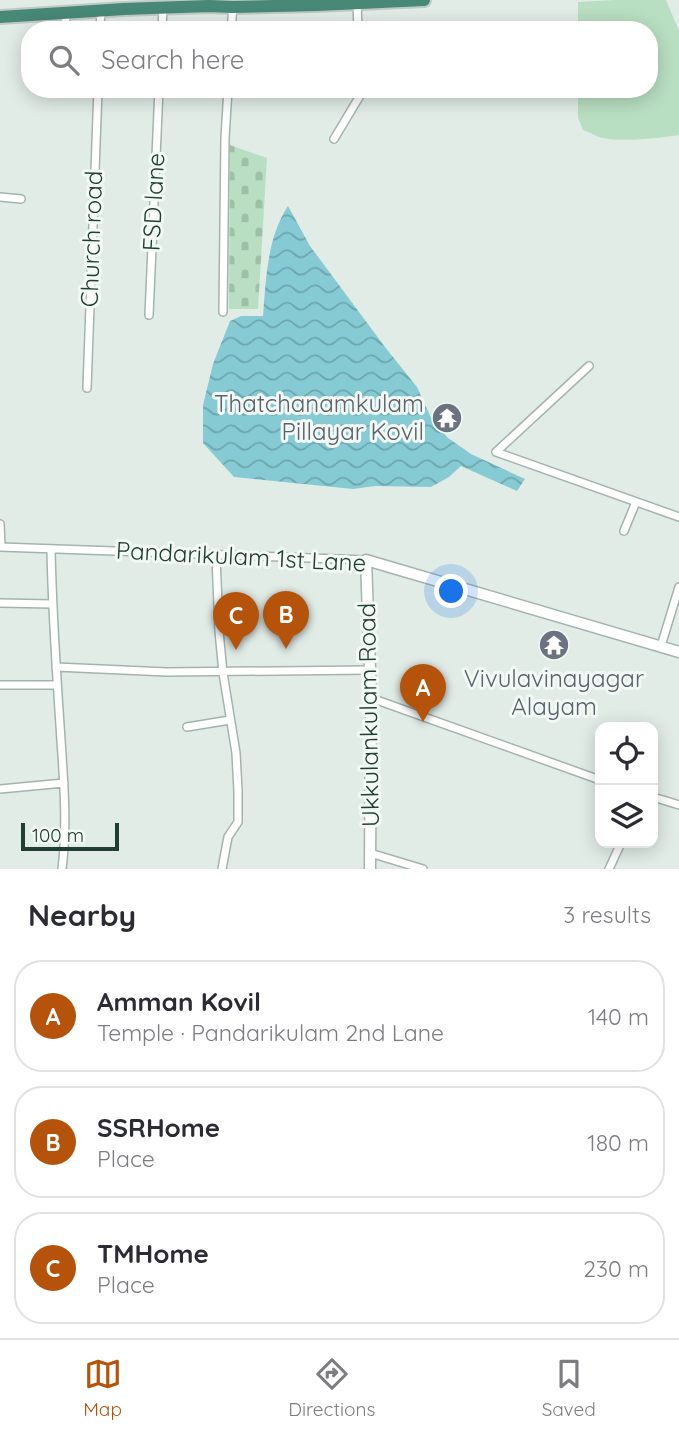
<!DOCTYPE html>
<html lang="en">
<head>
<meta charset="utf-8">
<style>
  :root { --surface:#fff; --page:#f7f7f7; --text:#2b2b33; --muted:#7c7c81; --line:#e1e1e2; --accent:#b45309 }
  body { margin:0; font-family:Quicksand,sans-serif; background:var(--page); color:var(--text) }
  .controls { position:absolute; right:21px; bottom:21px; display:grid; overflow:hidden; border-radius:14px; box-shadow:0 4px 18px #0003 }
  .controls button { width:63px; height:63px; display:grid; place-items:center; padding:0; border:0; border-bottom:2px solid var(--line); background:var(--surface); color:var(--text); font:35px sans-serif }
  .scale { position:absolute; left:21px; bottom:18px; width:98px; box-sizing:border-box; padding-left:7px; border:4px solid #203e35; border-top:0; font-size:19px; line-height:24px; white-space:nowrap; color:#203e35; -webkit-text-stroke:5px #f2f9f5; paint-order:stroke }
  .you { position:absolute; left:452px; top:592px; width:24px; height:24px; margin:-18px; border:5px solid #fff; border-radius:50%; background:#1a73e8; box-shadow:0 0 0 10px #1a73e833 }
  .badge { display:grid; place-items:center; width:46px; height:46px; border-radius:50%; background:var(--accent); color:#fff; font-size:23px; font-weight:700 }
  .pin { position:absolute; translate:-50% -58px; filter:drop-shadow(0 2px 4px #0008) }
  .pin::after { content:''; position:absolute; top:37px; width:24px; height:21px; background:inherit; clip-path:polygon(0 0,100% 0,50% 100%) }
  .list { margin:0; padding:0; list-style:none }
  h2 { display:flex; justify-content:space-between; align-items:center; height:91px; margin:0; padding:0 28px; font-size:30px }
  h2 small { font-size:23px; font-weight:400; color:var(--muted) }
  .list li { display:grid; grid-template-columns:46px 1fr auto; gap:21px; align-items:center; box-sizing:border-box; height:112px; margin:0 14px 14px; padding:0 14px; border:2px solid var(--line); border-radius:28px }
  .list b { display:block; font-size:26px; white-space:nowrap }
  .list p { margin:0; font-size:23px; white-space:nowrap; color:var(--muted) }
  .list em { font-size:23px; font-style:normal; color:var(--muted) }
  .icon { flex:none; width:38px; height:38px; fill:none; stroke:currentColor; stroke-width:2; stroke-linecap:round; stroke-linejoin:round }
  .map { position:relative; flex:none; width:679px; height:869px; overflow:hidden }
  .search { position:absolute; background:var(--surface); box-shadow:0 4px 18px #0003; left:21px; right:21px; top:21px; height:77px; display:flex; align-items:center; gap:18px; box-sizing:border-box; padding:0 24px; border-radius:28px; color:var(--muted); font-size:26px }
  .sheet { height:469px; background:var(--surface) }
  nav { display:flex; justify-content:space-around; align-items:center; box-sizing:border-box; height:98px; border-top:2px solid var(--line); background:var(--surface); font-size:19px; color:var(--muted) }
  nav a { display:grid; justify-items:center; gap:4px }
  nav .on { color:var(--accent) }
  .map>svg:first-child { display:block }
  .cemetery { fill:url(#cemetery-stones) }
  .garden { fill:#b8dfc2 }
  .water { fill:url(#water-waves) }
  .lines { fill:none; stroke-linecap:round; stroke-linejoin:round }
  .minor-casing { stroke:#a3b4ae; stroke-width:10 }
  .tertiary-casing { stroke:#a3b4ae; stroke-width:13 }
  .trunk-casing { stroke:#c1c9c6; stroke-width:16 }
  .minor { stroke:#fff; stroke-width:7 }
  .tertiary { stroke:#fff; stroke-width:10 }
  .trunk { stroke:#478877; stroke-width:12 }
  .labels { text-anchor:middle; stroke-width:6; stroke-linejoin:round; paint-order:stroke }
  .street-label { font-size:24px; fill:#203e35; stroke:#f2f9f5 }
  .worship-label { font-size:24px; fill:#5b616d; stroke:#f2f9f5; text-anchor:end }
</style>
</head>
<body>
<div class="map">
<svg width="679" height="869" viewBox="0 0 679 869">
  <defs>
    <pattern id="cemetery-stones" width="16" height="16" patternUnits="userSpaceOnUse" patternTransform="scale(1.75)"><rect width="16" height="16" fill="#b8dfc2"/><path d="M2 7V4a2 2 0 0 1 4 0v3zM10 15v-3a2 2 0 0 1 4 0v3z" fill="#9ec0a7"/></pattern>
    <pattern id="water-waves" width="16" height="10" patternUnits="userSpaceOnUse" patternTransform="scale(1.75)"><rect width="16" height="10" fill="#86cbd4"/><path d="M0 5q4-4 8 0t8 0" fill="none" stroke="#6da6ad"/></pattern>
  </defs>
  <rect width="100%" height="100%" fill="#e1ece7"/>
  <path class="cemetery" d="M230,145L267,158L258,309H229Z"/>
  <path class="garden" d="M616,0H666L679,31V135C658,138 619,143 599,137C594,135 589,132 583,130L578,118V89H649V30H578V2Z"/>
  <path class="water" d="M288,206L310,246L385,347L417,387L433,422L448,438L471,454L525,479L517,491L461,466L449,477L431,487L375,486L353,489L234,477L203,443V405L213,364L230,321L241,316H263C266,279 267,238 288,206Z"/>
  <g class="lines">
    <g class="minor-casing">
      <path id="minor" d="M357,3L358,30
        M65,30L66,13
        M100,30L101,11
        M162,30L163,8
        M231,30L233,7
        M64,93V89
        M334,139L361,94L360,89
        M0,197L21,199
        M223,312L225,138L228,89
        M149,315L159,89
        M589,366L496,452L679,517
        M87,388L98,89
        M0,524L1,547
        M624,531L636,502
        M0,547L366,560
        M51,549C52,608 56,666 60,725C63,773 68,822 62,869
        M216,556L219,631L223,673L236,753L238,791V822L228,837L222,869
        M0,603L52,604
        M661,646L679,587
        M56,667L167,672L369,670
        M0,685H57
        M371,698L600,780
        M187,727L230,720
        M0,789L64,783
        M653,797L679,805
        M370,853L423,869
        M609,869L621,843"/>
    </g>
    <g class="tertiary-casing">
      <path id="tertiary" d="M370,869L371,698L366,560L679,652"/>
    </g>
    <g class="trunk-casing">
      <path id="trunk" d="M0,17L124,9L209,6L233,7L317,5L424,0"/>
    </g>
    <use href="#minor" class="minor"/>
    <use href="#tertiary" class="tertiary"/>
    <use href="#trunk" class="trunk"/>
  </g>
  <defs>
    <g id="temple-disc" transform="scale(1.575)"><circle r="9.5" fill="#6b7280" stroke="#f2f9f5"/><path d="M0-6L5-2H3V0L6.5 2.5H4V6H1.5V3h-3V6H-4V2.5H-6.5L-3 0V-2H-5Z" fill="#fff"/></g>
  </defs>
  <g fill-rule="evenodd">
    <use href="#temple-disc" x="447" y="418"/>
    <use href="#temple-disc" x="554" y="645"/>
  </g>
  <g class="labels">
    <g class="street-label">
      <text transform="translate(154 202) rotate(-87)" y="8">FSD lane</text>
      <text transform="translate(92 239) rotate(-88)" y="8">Church road</text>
      <text transform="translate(241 557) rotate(3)" y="8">Pandarikulam 1st Lane</text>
      <text transform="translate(369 715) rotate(-91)" y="8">Ukkulankulam Road</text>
    </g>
    <g class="worship-label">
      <text x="424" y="412">Thatchanamkulam<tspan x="424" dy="28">Pillayar Kovil</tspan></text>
      <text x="554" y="687" text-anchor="middle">Vivulavinayagar<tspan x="554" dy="28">Alayam</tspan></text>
    </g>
  </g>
</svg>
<div class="controls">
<button><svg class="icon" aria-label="locate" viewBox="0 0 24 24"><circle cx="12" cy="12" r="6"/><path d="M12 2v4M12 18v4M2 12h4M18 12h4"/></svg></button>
<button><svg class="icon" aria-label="layers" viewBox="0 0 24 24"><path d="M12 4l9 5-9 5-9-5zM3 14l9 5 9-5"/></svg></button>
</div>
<div class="scale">100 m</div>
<div class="you"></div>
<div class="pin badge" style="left:423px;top:722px">A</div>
<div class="pin badge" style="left:286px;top:649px">B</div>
<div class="pin badge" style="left:236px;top:650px">C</div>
<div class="search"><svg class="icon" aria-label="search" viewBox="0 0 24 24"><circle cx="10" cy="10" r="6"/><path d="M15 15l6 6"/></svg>Search here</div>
</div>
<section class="sheet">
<h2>Nearby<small>3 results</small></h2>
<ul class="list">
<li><span class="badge">A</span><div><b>Amman Kovil</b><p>Temple · Pandarikulam 2nd Lane</p></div><em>140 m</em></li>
<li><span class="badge">B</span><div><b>SSRHome</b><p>Place</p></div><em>180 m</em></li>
<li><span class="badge">C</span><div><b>TMHome</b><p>Place</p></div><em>230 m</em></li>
</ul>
</section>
<nav>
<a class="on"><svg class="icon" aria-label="map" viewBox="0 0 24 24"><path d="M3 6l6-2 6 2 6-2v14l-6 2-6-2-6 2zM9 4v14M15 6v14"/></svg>Map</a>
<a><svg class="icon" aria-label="directions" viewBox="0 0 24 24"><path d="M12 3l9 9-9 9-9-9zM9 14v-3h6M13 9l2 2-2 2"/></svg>Directions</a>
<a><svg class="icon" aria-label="saved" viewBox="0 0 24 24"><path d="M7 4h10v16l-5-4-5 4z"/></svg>Saved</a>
</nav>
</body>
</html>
